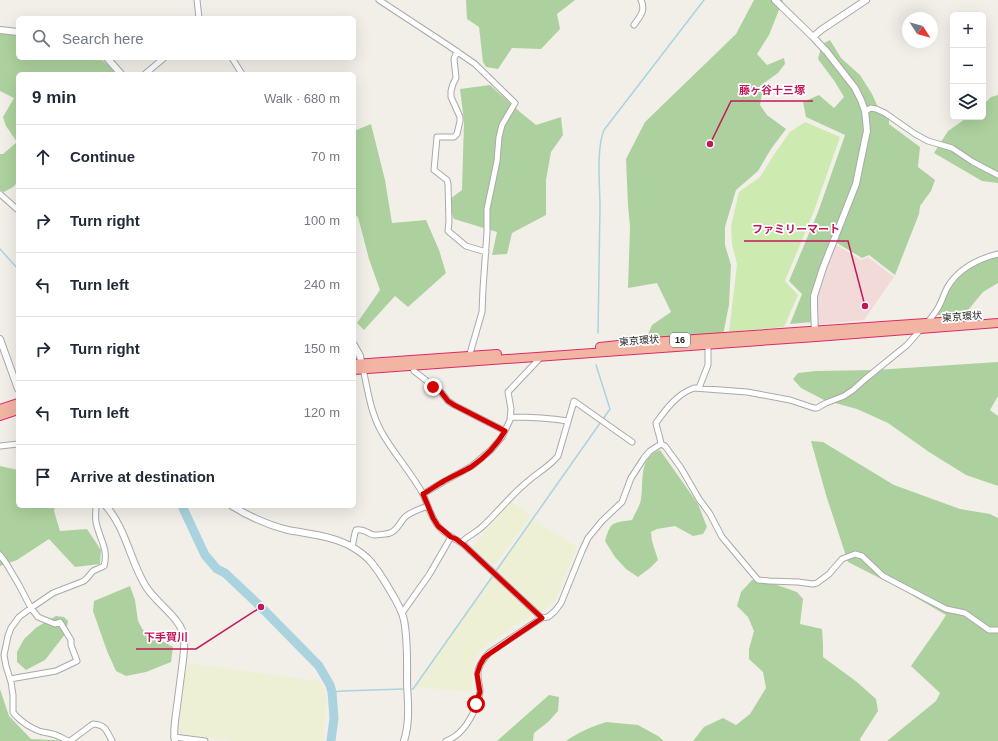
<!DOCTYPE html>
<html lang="en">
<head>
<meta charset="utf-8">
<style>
  :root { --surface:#fff; --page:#f6f6f7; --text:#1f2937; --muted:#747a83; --line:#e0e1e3 }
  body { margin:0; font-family:Arial,"Noto Sans JP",sans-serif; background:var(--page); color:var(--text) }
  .controls { position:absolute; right:12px; top:12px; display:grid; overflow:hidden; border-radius:6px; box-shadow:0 4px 16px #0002 }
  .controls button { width:36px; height:36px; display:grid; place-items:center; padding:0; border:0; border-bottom:1px solid var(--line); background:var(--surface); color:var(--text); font:20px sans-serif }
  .compass { position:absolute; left:902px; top:12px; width:36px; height:36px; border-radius:50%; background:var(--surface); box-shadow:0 4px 16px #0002; rotate:126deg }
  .stop { position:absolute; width:12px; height:12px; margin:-9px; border:3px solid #d40000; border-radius:50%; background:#fff }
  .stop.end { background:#d40000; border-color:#fff; box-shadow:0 1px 4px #0008 }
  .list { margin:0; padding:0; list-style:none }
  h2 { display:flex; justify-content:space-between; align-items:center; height:52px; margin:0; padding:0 16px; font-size:17px }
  h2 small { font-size:13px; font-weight:400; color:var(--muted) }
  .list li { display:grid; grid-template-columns:26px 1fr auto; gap:12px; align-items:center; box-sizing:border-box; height:64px; padding:0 16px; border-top:1px solid var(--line) }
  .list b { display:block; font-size:15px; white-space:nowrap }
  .list em { font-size:13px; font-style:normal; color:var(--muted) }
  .icon { flex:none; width:22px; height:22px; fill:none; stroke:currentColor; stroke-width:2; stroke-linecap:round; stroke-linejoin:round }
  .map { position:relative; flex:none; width:998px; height:741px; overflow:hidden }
  .search { position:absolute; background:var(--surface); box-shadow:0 4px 16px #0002; left:16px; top:16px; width:340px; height:44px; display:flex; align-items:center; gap:10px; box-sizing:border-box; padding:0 14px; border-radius:6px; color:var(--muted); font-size:15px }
  .panel { position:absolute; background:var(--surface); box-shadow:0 4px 16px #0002; left:16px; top:72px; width:340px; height:436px; border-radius:6px }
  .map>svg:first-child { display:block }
  .commercial { fill:#f2dad9 }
  .farmland { fill:#eef0d5 }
  .grass { fill:#cdebb0 }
  .forest { fill:#add19e }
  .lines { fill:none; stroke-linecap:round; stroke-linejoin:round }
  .stream { stroke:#aad3df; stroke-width:1.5 }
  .river { stroke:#aad3df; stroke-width:9 }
  .minor-casing { stroke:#a9a9a9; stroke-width:7 }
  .tertiary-casing { stroke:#a9a9a9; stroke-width:8 }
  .trunk-casing { stroke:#dc2a67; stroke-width:10 }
  .minor { stroke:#fff; stroke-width:5 }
  .tertiary { stroke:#fff; stroke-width:6 }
  .trunk { stroke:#f2b4a3; stroke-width:8 }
  .route { stroke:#d40000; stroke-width:5 }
  .labels { text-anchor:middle; stroke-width:3.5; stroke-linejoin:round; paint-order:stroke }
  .shield { fill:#fff; stroke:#646464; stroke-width:1 }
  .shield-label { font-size:9px; font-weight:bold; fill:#222 }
  .street-label { font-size:10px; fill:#222; stroke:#fff }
  .leader { fill:none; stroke:#c2185b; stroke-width:1.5 }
  .callout-dot { fill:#c2185b; stroke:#fff; stroke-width:1.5 }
  .callout-label { font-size:11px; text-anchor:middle; font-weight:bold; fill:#c2185b; stroke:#fff; stroke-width:3.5; stroke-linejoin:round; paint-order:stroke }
</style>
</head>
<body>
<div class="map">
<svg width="998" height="741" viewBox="0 0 998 741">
  <rect width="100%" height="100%" fill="#f2efe9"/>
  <path class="commercial" d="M835,244L861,260L868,257L894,277L864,320L817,325L816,296L819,282Z"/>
  <path class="farmland" d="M511,501L531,516L494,566L473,547L494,520Z
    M534,519L577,547L555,601L541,612L497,569Z
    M492,576L533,615L490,643L478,654L474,663L471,692L415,687Z
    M187,663L319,681L327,696L323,741H234L178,734Z"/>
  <path class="grass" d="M805,122L840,137L814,211L785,281L798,295L784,327L729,332L737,264L732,244L731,226L739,192L760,177L775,153L790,132Z"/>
  <path class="forest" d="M466,0H575L557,14L560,29L541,49L512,48L498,69L486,67L483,62L479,27L467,19Z
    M754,0H783L769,35L757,54L767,65L784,58L785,64L778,73L764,83L760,105L767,115L786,129L771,149L758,171L736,190L725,227V245L731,265L729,305L723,335L646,339L652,325L671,312L657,283L628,288L630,227L628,205L626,159L645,122L736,34Z
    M0,32L18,35V58H100L111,68L117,74H18V182L13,187L4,192L0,190V154H3L17,142L6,126L3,117L14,98L0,91Z
    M830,40L841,58L860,75L872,94L881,114L889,117V124L920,147L918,167L935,180L931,191L920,206L919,214L895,275L869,255L862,258L832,240L812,322L790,324L802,294L789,281L818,212L845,135L806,117L803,102L819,95L834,108L844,97L835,82L818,59L822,44Z
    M490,85L520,112L536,125L561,117L563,135L551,152L546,180V215L512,233L507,254L492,255L497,232L454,219L447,201L462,190L464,121L460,89Z
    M998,95V183L982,181L934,153L948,131L968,117H983V105L991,97Z
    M371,124L385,180L392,223L426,220L439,250L446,273L408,307L395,296L364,330L357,323L380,290L369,259L358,217L354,214V131Z
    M998,256V283L983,292L964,315H935L944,304L948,290L960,274L978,263Z
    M998,362V396L990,410L998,416V486L966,475L929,452L888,423L857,409L824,400L801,388L793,379L798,373L816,371L875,370Z
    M811,441L823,442L894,485L960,509L990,514L998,518V741H887L936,701L940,693L911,666L939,626L946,615L901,589L848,562L826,495Z
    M660,450L698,504L707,527L703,534L693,536L675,526L657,529L651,532L652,541L658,560L650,568L638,577L626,569L615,557L605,541C611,521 612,523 632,520C635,513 640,506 641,499C644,481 638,457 660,450Z
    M0,466L18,470V506H55L54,511L60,531L87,529L101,550L100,564L75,567L49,539L17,560L0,566Z
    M752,580L777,585L797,592L803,599L800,624L822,629L823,644V657L857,682L876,699L878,711L860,739L861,741H693L704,727L723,718L736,725L750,714L766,688L763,672L749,659V649L754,631L748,617L737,606L741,592Z
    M130,586L135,600L138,621L143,630L173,647L171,662L146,672L126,676L116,671L107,651L93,611L94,601Z
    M56,616L64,617L68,621L66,633L45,660L26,670L17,662V652L24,639L37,627Z
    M0,689L9,716L31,739L75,741H0Z
    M549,695L559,697L558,711L548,722L534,733L533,741H497Z
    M606,722L638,725L658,736L664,741H566C579,732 591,727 606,722Z"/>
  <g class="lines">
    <path class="stream" d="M0,249L18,269
      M598,333C599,291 599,249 600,207C600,186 596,149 604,130L704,0
      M496,571L610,409L596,365
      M412,689H413L492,577
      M332,692L342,691L403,689"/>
    <path class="river" d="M182,506L205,555L217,569L225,573L261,607L319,666L330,685L332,692L334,718L331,741"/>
    <g class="minor-casing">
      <path id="minor" d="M197,0L199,18
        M379,0L449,46L475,64L515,103L502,125L499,137L497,161L487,209V232L483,289L482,312L469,357
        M634,25C640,16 646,11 641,0
        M457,51L454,59L456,78L453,84L451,91V97L460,117V121L457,134L454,137H437L434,170L447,180L448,184L449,222L448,231L466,246L486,252
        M232,58L242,74
        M145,74L164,58
        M865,111L871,108L876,109L885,113L915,134L928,141L952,148L973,162L998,175
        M0,194L18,210
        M927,323C931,318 935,313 938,308C942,301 944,294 947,288C958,269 978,259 998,254
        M921,329L907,345L864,380L853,390L844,396L826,403L817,408H814L790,400L747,392L694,388C677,394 666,409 656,423C657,429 660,437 661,444L665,446L681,468L699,499L710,514L722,537L758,580L769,581L798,582L813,584L817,583L829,574L842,559L855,554L862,556L883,576L946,609L965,613L989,630H998
        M412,366L414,371L441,392L448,401L454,405L505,431
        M363,369C368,390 370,411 381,431C393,453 411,472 423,494C428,505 431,518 439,527C446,535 456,539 464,545L542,618
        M699,388L708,365V345
        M510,417C530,417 549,418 568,421
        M0,446L18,444
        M423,494L443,482L472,466L491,450L502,437L510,420L511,409L508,392L541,357
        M461,543C467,536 476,533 483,526C498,512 511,495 527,482C537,473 549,467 558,456L574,401L632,442
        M352,547L355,533L356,530C365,528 367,534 374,535C377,535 388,534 390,533C397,531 400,522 405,517C412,511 420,509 428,506
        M0,555L6,563L19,585L31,608L38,617L55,624L60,622L71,640V645L77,661L56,671L10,679
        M402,613L429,575L451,537
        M174,737L205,741
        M69,741C64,740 62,737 58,736C52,733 45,733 39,731C31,728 21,721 15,715L13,712V695L11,682L6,666L4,655L8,636L11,628L19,617L31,608L53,593L84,581L88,577L93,571L104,566C109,549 99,538 96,522C95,517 96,511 96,506
        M70,741L93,724C106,725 106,730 112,741
        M446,741C451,739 456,736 459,733C469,724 479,704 480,691C480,686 478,681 478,675C477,668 483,659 489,653L537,621L542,618L548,617L555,611L561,603L582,551L588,538L602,521L622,502L631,478L644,458L650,451L661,444"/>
    </g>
    <g class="tertiary-casing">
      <path id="tertiary" d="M775,0L813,37L827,52L855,88L861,100L865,111L866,120L867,131L865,140L856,184L823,268L814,296V306L815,334
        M0,30L18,32
        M813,37L821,30L866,0
        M107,58L121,74
        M0,339L18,389
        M354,345L360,356L362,367
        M106,506C126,529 130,560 145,585C155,603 182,618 184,638C185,648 183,659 182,668C180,684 178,699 176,714C175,722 173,732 175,741
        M232,506C250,517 268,525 288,530C309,534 333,536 352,547C359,551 366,556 371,562C376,568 381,575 385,582C392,594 401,606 404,620C408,641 407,663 407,684C408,703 410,722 404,741"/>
    </g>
    <g class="trunk-casing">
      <path id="trunk" d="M600,347L637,343L955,321
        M354,364L497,354
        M354,370L816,337L998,323
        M0,409L18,403
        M0,416L18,410"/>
    </g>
    <use href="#minor" class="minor"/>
    <use href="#tertiary" class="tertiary"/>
    <use href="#trunk" class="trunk"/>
  </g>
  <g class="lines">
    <path class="route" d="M433,387L441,392L448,401L454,405L505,431C497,445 484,458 471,467C462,472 453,476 444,481C437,485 430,490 423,494L433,518L438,526L451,537L456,539L464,545L542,618L489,654L484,658L480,665L477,674L480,692L476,704"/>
  </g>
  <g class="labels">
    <rect class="shield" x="670" y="333" width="20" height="14" rx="3"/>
    <g class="shield-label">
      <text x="680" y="343">16</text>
    </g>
    <g class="street-label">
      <text transform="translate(962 316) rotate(-4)" y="4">東京環状</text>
      <text transform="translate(639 340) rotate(-4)" y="4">東京環状</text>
    </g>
  </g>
  <path class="leader" d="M710 144L731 101H813M865 306L848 241H744M261 607L196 649H136"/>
  <g class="callout-dot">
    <circle cx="710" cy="144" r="4"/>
    <circle cx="865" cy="306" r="4"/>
    <circle cx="261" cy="607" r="4"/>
  </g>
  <g class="callout-label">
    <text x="772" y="94">藤ヶ谷十三塚</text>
    <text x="796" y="233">ファミリーマート</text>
    <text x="166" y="641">下手賀川</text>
  </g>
</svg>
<div class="controls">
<button>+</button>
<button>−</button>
<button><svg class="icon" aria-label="layers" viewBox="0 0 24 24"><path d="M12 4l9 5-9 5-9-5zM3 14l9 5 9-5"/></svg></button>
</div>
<svg class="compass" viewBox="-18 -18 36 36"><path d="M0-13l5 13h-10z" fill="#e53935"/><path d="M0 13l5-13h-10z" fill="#747a83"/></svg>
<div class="stop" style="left:476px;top:704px"></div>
<div class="stop end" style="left:433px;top:387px"></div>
<div class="search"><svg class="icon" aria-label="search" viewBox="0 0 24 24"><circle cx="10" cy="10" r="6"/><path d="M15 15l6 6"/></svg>Search here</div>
<section class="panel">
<h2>9 min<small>Walk · 680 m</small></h2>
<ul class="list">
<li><svg class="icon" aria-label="ahead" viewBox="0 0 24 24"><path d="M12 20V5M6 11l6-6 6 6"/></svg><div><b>Continue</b></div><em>70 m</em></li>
<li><svg class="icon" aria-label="right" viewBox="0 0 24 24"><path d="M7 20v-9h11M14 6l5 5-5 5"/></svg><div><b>Turn right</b></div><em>100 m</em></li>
<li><svg class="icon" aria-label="left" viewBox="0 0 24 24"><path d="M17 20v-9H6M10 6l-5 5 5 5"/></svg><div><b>Turn left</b></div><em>240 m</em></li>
<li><svg class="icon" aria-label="right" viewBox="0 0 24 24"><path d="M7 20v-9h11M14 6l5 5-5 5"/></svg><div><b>Turn right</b></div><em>150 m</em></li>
<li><svg class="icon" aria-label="left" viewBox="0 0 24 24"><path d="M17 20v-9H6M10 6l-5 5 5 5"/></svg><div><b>Turn left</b></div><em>120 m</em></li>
<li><svg class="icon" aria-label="arrive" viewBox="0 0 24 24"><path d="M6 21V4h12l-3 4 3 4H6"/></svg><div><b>Arrive at destination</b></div></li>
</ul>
</section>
</div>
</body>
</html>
